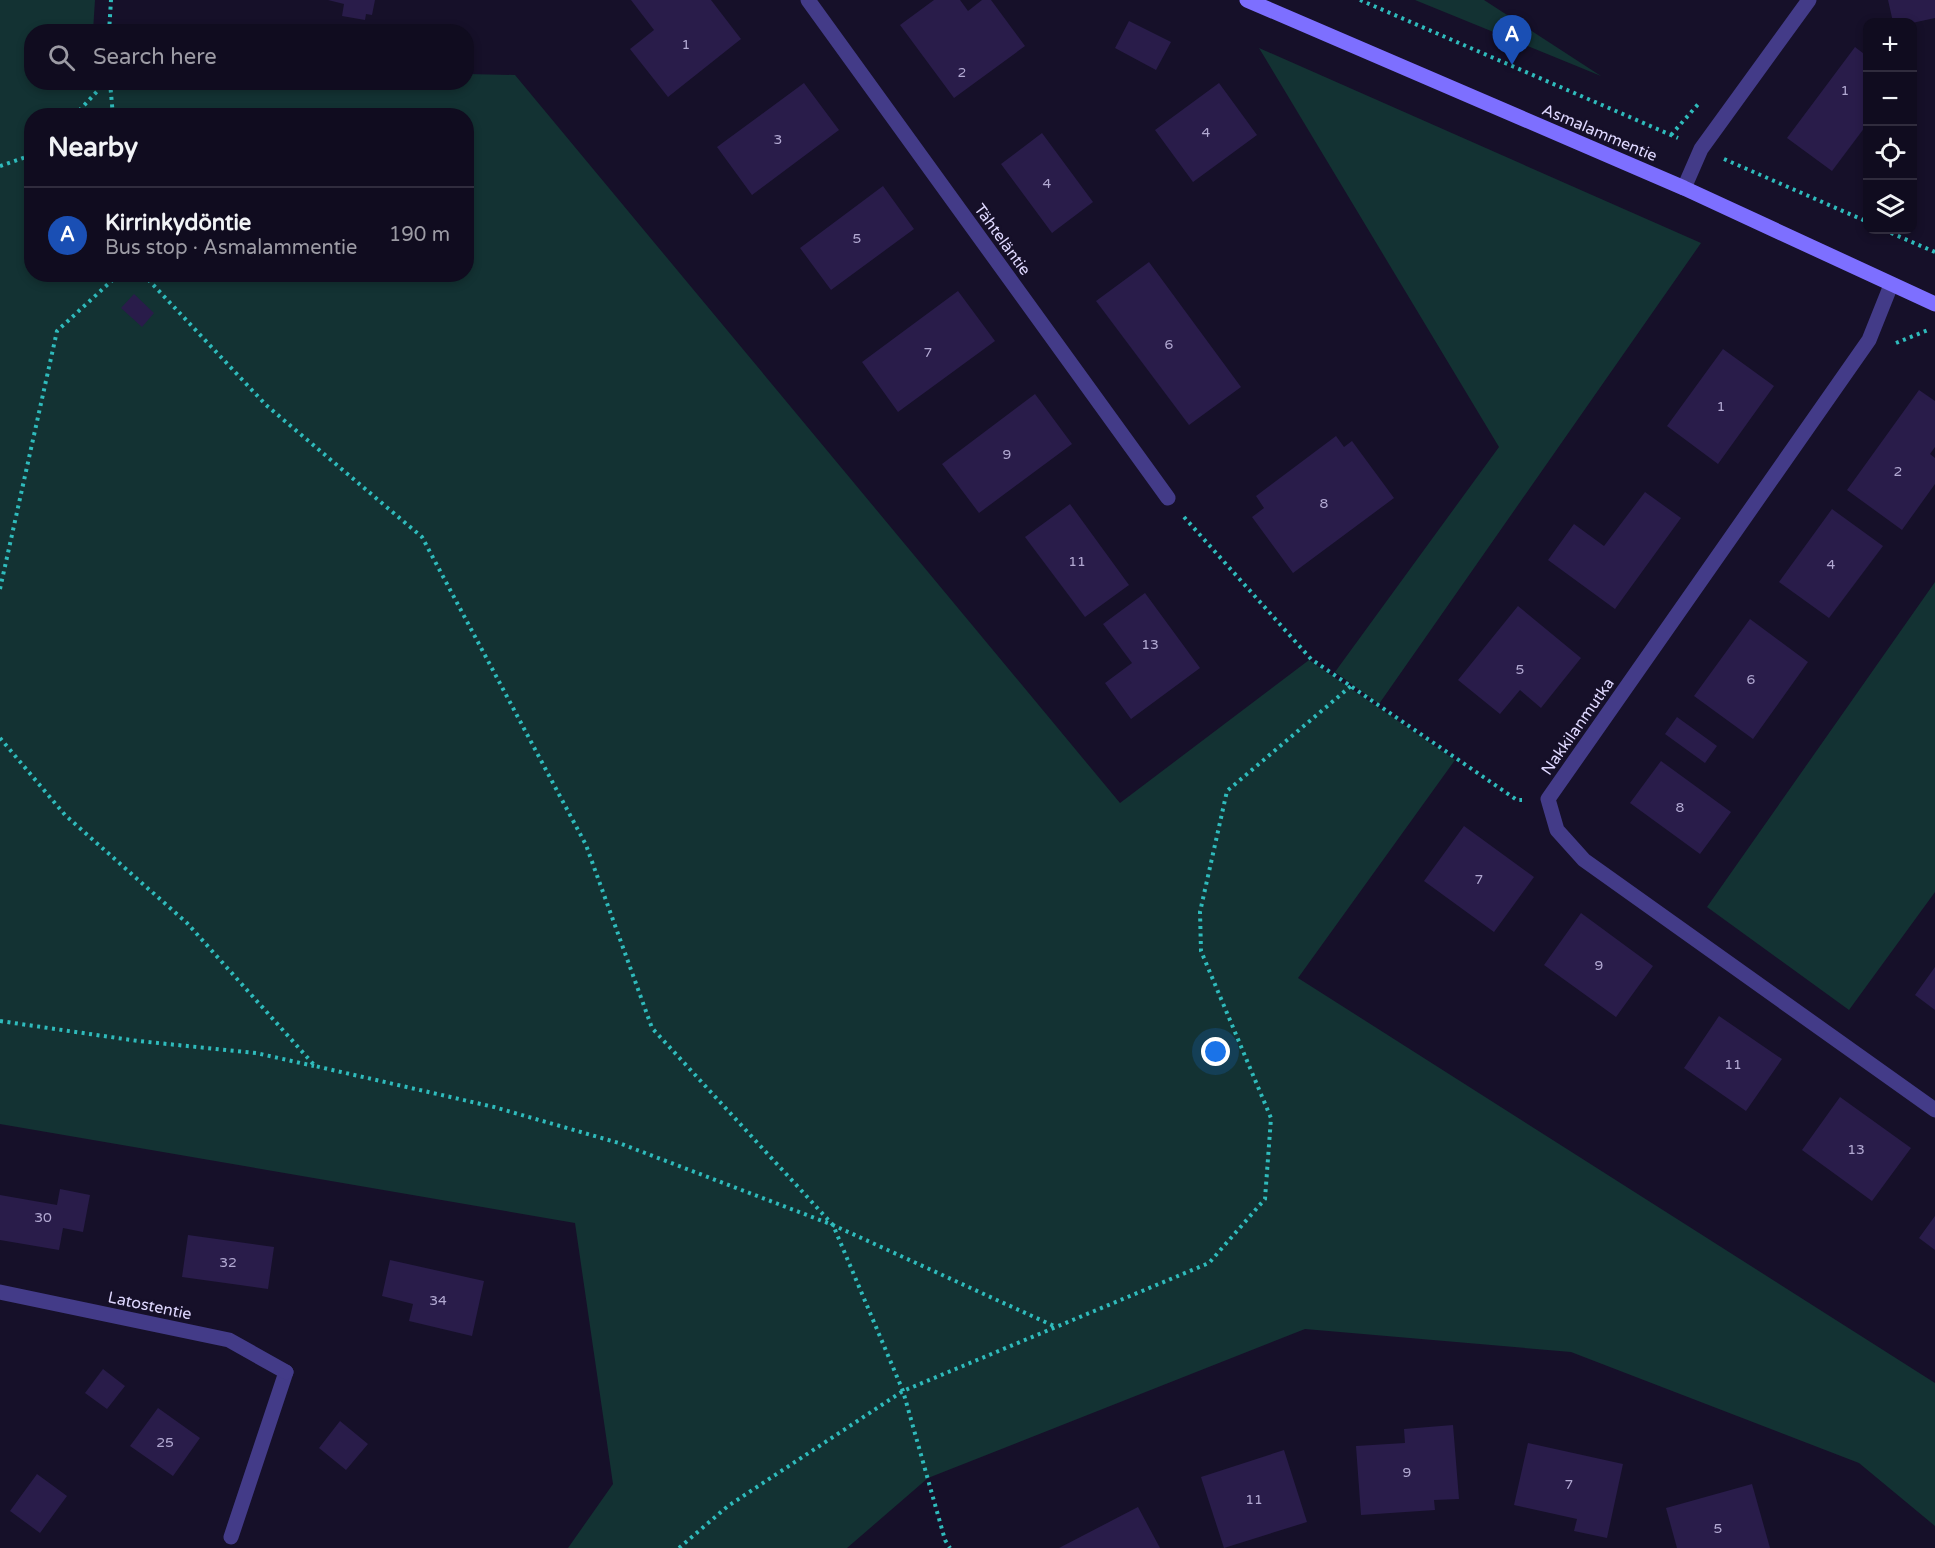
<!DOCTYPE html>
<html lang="en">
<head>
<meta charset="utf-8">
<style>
  :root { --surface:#100c1f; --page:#191528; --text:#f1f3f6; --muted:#9c9ba4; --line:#302c3d; --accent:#db2777 }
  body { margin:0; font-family:"Varela Round",sans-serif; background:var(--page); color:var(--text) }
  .controls { position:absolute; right:18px; top:18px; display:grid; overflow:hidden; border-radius:12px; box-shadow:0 3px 9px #0003 }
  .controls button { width:54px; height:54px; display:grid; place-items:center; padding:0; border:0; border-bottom:2px solid var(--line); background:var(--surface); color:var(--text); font:30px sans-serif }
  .you { position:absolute; left:1216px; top:1052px; width:21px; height:21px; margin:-15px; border:4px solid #fff; border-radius:50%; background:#1a73e8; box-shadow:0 0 0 9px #1a73e833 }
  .badge { display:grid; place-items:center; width:39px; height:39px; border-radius:50%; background:var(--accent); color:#fff; font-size:20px; font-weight:700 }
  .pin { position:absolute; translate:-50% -50px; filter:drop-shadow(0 2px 3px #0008) }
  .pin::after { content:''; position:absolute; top:32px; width:21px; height:18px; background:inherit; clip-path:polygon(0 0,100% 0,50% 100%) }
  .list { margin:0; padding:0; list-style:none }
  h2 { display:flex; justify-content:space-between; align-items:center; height:78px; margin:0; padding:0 24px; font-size:26px }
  h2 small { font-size:20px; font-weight:400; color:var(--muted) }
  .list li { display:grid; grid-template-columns:39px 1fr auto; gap:18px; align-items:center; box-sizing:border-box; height:96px; padding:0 24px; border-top:2px solid var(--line) }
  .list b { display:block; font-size:22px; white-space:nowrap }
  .list p { margin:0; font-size:20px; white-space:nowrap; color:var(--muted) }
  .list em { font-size:20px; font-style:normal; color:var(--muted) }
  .icon { flex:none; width:33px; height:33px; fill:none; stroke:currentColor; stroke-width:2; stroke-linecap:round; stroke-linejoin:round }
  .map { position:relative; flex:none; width:1935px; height:1548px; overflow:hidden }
  .search { position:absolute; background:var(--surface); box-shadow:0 3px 9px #0003; left:24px; top:24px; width:450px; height:66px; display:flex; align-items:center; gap:15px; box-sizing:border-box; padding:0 21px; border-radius:24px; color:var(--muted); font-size:22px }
  .panel { position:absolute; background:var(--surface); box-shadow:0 3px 9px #0003; left:24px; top:108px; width:450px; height:174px; border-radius:24px }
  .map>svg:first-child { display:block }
  .green { fill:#133233; fill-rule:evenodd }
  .building { fill:#291c4a }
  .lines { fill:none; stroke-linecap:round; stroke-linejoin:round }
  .path { stroke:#2fbbbc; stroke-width:4; stroke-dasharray:3 4.5; stroke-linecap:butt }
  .lane { stroke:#433b88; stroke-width:15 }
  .street { stroke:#433b88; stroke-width:15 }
  .secondary { stroke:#7d6fff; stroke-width:15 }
  .labels { text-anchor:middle; stroke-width:5; stroke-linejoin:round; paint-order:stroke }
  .number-label { font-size:14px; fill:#b2a9d2 }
  .street-label { font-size:16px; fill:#dfd8ff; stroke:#161029 }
</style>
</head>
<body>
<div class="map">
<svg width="1935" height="1548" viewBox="0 0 1935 1548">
  <rect width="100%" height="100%" fill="#161029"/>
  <path class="green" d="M0,0H95L93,31L32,32V82H466L467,74L515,75L1120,803L1309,660L1455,760L1298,978L1935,1383V1526L1859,1463L1571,1352L1305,1329L928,1478L847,1548H568L613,1484L575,1223L0,1124ZM32,116H466V274H32Z
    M1415,0H1484L1601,76Z
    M1259,48L1701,243L1379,704L1335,672L1499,447Z
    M1935,582V892L1849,1010L1707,907Z"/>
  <path class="building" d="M328,0H375L372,15L366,14L365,20L342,16L344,4Z
    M631,0H711L741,39L668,97L630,49L654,30Z
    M934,0H960L968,11L982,0H991L1025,46L954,98L900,25Z
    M1888,0H1935V18L1912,23L1893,22Z
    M1129,21L1171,42L1156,70L1115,48Z
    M1855,47L1868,57V123L1832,171L1787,138Z
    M804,83L839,130L752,195L717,147Z
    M1219,83L1257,135L1193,182L1155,130Z
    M1042,133L1093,202L1052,233L1001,164Z
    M883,186L914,229L831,290L800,248Z
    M1149,262L1241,387L1189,425L1096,301Z
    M958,291L995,341L898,412L862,362Z
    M134,294L154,313L142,327L121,308Z
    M1723,349L1774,386L1718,464L1667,426Z
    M1919,390L1935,401V447L1930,454L1935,458V484L1902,530L1847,490Z
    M1035,394L1072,444L979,513L942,464Z
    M1336,436L1344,447L1352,441L1394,498L1293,573L1252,517L1264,508L1256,496Z
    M1645,492L1681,518L1615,609L1548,560L1574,524L1604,546Z
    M1070,504L1129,585L1085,617L1025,537Z
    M1832,509L1883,546L1829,618L1779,582Z
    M1145,593L1200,668L1131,719L1105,683L1132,663L1103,624Z
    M1518,606L1581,658L1541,708L1520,690L1500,714L1458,680Z
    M1750,619L1808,662L1753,739L1694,696Z
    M1677,717L1717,746L1705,763L1665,734Z
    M1661,761L1731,812L1700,854L1630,803Z
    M1464,826L1534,877L1494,932L1424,881Z
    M1581,913L1653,966L1616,1017L1544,965Z
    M1935,967V1010L1915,995Z
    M1719,1016L1782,1059L1746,1111L1684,1068Z
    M1840,1097L1911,1148L1872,1201L1802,1150Z
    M60,1189L90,1195L83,1232L63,1228L59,1250L0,1240V1195L57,1205Z
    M1935,1216V1250L1919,1238Z
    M188,1235L274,1247L268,1289L182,1277Z
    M390,1260L484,1281L472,1336L409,1321L413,1304L382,1296Z
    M103,1369L125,1386L107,1409L85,1393Z
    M158,1408L200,1438L173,1476L130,1446Z
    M340,1421L368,1444L346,1470L319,1448Z
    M1453,1425L1459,1499L1434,1500L1435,1510L1361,1515L1356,1446L1405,1443L1404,1429Z
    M1528,1443L1623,1464L1607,1538L1574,1531L1577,1519L1514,1505Z
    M1284,1450L1307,1522L1224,1548L1201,1477Z
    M37,1474L67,1496L40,1533L10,1511Z
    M1752,1484L1770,1548H1677L1666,1508Z
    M1138,1507L1160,1548H1059Z"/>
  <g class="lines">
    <path class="path" d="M1360,0L1678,138
      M109,32L111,0
      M110,82L113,116
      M74,116L106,82
      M1671,135L1700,102
      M1724,159L1868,222
      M0,166L32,155
      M1884,230L1935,252
      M143,274L266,405L422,537L586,845L652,1028L833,1225L903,1391L945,1540L950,1548
      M1896,343L1928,330
      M1184,517L1311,659L1517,800H1522
      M0,589L57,331L119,274
      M0,738L65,815L187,923L315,1066L494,1107L619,1143L833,1225L1056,1327
      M0,1021L138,1041L256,1053L314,1066
      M679,1548L728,1506L903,1391L1209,1263L1265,1199L1271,1118L1201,951L1200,912L1227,791L1351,686"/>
    <path class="lane" d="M231,1537L286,1372"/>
    <path class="street" d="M808,0L1168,498
      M1684,188L1701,149L1809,0
      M1891,285L1869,340L1548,799L1557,830L1584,860L1935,1110
      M0,1292L229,1340L286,1372"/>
    <path class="secondary" d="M1247,0L1684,188L1935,304"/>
  </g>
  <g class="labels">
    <g class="number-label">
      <text x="686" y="49">1</text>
      <text x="962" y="77">2</text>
      <text x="1845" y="95">1</text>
      <text x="1206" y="137">4</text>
      <text x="778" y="144">3</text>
      <text x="1047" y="188">4</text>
      <text x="857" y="243">5</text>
      <text x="1169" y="349">6</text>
      <text x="928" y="357">7</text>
      <text x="1721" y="411">1</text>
      <text x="1007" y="459">9</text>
      <text x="1898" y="476">2</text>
      <text x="1324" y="508">8</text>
      <text x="1077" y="566">11</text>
      <text x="1831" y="569">4</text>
      <text x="1150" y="649">13</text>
      <text x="1520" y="674">5</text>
      <text x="1751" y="684">6</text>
      <text x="1680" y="812">8</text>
      <text x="1479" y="884">7</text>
      <text x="1599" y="970">9</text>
      <text x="1733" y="1069">11</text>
      <text x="1856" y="1154">13</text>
      <text x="43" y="1222">30</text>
      <text x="228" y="1267">32</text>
      <text x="438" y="1305">34</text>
      <text x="165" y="1447">25</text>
      <text x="1407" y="1477">9</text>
      <text x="1569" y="1489">7</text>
      <text x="1254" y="1504">11</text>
      <text x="1718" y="1533">5</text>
    </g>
    <g class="street-label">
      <text transform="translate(1600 132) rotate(23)" y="6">Asmalammentie</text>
      <text transform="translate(1003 239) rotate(54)" y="6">Tähteläntie</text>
      <text transform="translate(1577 726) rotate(-55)" y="6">Nakkilanmutka</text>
      <text transform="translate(150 1305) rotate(12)" y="6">Latostentie</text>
    </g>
  </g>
</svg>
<div class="controls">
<button>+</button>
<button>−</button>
<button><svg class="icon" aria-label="locate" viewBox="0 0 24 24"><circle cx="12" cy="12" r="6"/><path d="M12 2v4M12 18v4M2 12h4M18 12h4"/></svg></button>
<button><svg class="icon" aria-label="layers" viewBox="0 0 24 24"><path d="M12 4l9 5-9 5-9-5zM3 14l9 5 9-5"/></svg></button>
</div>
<div class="you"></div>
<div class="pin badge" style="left:1512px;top:65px;background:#1a4fb4">A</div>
<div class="search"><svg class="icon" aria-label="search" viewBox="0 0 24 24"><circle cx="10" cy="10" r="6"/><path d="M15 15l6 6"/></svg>Search here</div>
<section class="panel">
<h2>Nearby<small></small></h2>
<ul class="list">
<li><span class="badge" style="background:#1a4fb4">A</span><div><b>Kirrinkydöntie</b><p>Bus stop · Asmalammentie</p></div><em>190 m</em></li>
</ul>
</section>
</div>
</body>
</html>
